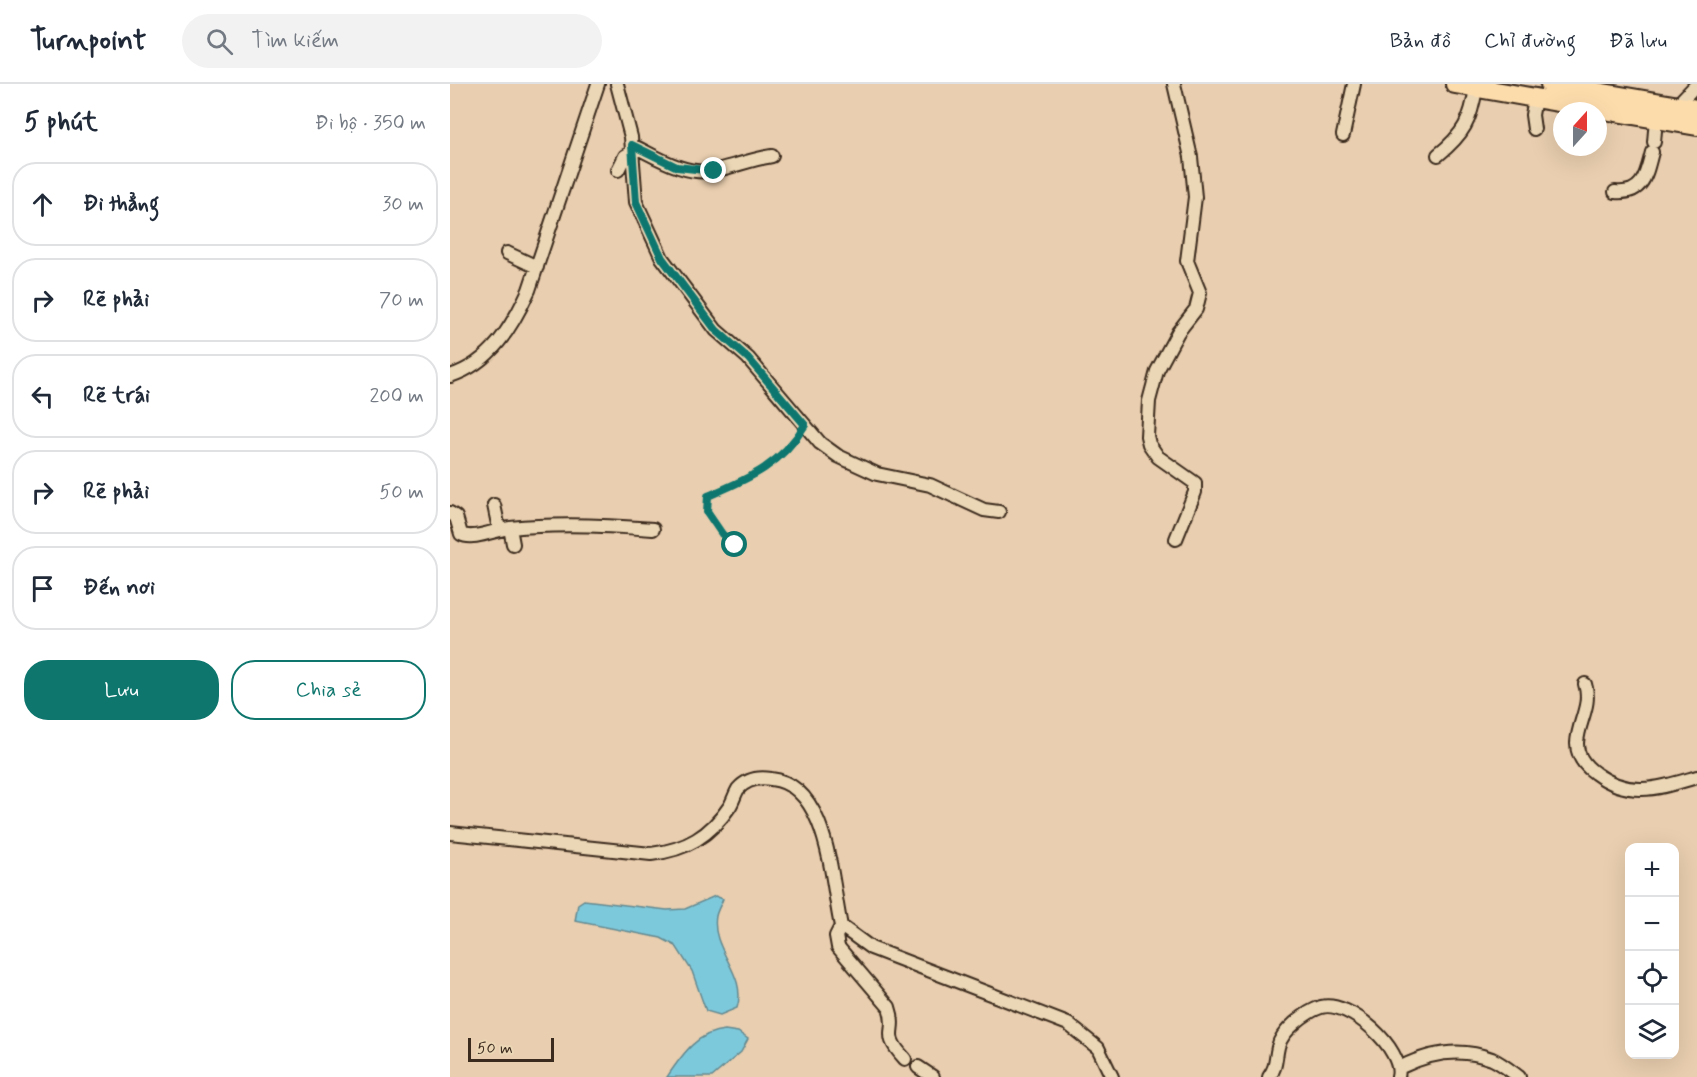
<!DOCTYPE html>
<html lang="vi">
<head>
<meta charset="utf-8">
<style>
  :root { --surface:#fff; --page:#f2f2f3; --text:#1f2937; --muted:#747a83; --line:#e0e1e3; --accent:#0f766e }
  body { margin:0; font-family:Mynerve,sans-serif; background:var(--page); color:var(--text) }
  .controls { position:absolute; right:18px; bottom:18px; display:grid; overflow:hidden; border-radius:12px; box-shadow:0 6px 24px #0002 }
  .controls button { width:54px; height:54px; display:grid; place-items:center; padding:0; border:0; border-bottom:2px solid var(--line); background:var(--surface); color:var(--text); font:30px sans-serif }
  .compass { position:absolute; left:1103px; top:18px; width:54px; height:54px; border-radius:50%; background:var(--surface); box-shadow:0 6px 24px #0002; rotate:21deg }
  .scale { position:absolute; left:18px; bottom:15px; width:86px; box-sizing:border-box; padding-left:6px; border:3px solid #3b2a1e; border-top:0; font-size:16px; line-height:21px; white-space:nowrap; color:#3b2a1e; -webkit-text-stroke:4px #ebd7b5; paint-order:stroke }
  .stop { position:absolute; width:18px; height:18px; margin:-14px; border:4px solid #0f766e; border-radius:50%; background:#fff }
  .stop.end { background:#0f766e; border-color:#fff; box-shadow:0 2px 6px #0008 }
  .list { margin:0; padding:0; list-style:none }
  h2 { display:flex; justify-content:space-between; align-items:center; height:78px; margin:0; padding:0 24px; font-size:26px }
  h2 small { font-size:20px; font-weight:400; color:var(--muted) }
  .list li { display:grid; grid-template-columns:39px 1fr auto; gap:18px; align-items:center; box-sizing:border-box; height:84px; margin:0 12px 12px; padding:0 12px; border:2px solid var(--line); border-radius:24px }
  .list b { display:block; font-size:22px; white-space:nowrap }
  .list em { font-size:20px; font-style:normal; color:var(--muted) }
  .actions { display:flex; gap:12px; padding:18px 24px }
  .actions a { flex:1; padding:14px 0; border:2px solid var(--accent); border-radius:24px; text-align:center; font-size:21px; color:var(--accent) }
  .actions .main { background:var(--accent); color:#fff }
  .icon { flex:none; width:33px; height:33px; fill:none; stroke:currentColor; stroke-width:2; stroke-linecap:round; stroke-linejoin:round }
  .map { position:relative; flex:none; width:1247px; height:993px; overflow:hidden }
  header { display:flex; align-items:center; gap:36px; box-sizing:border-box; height:84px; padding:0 30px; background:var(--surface); border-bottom:2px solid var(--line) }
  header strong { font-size:28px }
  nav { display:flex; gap:33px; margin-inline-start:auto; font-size:21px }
  .search { width:420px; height:54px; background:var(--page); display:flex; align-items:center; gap:15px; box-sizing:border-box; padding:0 21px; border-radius:33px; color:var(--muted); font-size:22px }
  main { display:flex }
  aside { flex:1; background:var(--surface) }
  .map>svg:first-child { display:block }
  .water { fill:#7dc9dc; stroke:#638990; stroke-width:1.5 }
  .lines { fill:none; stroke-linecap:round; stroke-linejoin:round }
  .minor-casing { stroke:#3b2a1e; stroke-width:16 }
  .highway-casing { stroke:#3b2a1e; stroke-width:22 }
  .path { stroke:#3b2a1e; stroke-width:2; stroke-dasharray:6 4.5; stroke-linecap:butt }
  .minor { stroke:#ebd7b5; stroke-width:12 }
  .highway { stroke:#fddcac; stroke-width:18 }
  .route { stroke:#0f766e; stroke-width:8 }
</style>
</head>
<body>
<header>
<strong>Turnpoint</strong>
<div class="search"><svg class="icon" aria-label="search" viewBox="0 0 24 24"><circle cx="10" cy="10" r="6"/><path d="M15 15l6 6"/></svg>Tìm kiếm</div>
<nav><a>Bản đồ</a><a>Chỉ đường</a><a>Đã lưu</a></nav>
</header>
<main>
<aside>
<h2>5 phút<small>Đi bộ · 350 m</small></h2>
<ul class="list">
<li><svg class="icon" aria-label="ahead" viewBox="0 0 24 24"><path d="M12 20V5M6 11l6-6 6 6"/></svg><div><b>Đi thẳng</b></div><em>30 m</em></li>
<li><svg class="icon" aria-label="right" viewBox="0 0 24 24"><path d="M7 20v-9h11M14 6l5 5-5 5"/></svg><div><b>Rẽ phải</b></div><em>70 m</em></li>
<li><svg class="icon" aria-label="left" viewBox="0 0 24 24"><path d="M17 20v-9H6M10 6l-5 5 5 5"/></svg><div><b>Rẽ trái</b></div><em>200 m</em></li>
<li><svg class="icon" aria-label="right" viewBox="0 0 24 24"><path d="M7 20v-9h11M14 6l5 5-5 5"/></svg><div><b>Rẽ phải</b></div><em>50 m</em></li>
<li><svg class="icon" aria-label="arrive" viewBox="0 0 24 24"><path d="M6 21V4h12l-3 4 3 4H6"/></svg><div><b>Đến nơi</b></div></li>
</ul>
<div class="actions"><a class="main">Lưu</a><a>Chia sẻ</a></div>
</aside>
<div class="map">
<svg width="1247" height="993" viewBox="0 0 1247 993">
  <rect width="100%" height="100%" fill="#e9ceaf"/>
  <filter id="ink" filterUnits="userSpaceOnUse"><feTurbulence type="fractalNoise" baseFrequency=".0167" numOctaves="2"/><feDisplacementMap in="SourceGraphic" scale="12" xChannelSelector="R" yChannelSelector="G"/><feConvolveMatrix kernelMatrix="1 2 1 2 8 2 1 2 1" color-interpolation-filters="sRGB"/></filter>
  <g filter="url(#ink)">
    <path class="water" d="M265,812L273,815C271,820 267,827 266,832C260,866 298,890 287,924L270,931L256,927L242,887L226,862L211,854L125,837L128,820L134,816L217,826L235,825Z
      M275,946L288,948L298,955L291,968L262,993H217C232,971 247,948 275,946Z"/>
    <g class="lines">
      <g class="minor-casing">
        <path id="minor" d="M167,0L181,53L186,118L212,174L266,246L298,274L370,359L388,372L427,390L480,401L534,426L549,428
          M724,0L741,73L745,113L737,177L750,209L746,225L728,248L707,287L699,317L697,352L699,360L708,373L745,399V408L726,455
          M1226,22L1247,0
          M1084,45L1082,31L1085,14
          M893,51L904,0
          M1204,58L1206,35
          M182,61C208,74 237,93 267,86C285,82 303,75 322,72
          M988,71C1014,50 1021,36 1026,4
          M168,86L175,72L184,67
          M1165,108C1193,111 1196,91 1202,68
          M57,169L87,183
          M0,292C41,279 62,243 79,206L148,0
          M44,421L49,445
          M0,429L6,433L11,450C23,457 47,445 60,444C108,439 155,441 203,445
          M60,444L63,460
          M1135,600C1142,621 1128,638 1127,659C1127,672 1135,682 1145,689C1180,715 1209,704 1247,693
          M0,749L201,770C236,766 260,752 280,722C283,717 285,710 288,705C297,695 309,693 321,695C379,701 381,798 391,842L421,864L618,940L648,964L662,993
          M391,842L386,852L388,863L439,923C449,950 429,947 455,975
          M468,983L483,993
          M951,983C979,969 1011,963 1042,975C1051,979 1061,987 1069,993
          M819,993C827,982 825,976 828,963C831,947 856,928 871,923C899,915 955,966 948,993"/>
      </g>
      <g class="highway-casing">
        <path id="highway" d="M1005,0L1247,42
          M1100,0L1247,25"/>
      </g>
      <path class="path" d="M285,461C271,450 251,432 258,413C292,397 329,384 349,351"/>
      <use href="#minor" class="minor"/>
      <use href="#highway" class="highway"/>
    </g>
  </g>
  <g class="lines" filter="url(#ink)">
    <path class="route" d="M264,87L227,83L182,61L186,118L212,174L266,246L298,274L355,341C330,382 300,394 258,412L257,428L272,450L285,461"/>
  </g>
</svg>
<div class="controls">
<button>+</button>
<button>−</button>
<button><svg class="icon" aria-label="locate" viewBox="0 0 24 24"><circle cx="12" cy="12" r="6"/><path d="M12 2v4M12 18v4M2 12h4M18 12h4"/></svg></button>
<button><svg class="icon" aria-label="layers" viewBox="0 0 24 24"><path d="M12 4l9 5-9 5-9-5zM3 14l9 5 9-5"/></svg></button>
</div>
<svg class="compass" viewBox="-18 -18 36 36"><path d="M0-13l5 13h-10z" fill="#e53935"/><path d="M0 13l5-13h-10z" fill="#747a83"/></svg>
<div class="scale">50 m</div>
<div class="stop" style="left:285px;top:461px"></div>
<div class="stop end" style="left:264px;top:87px"></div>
</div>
</main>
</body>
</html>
